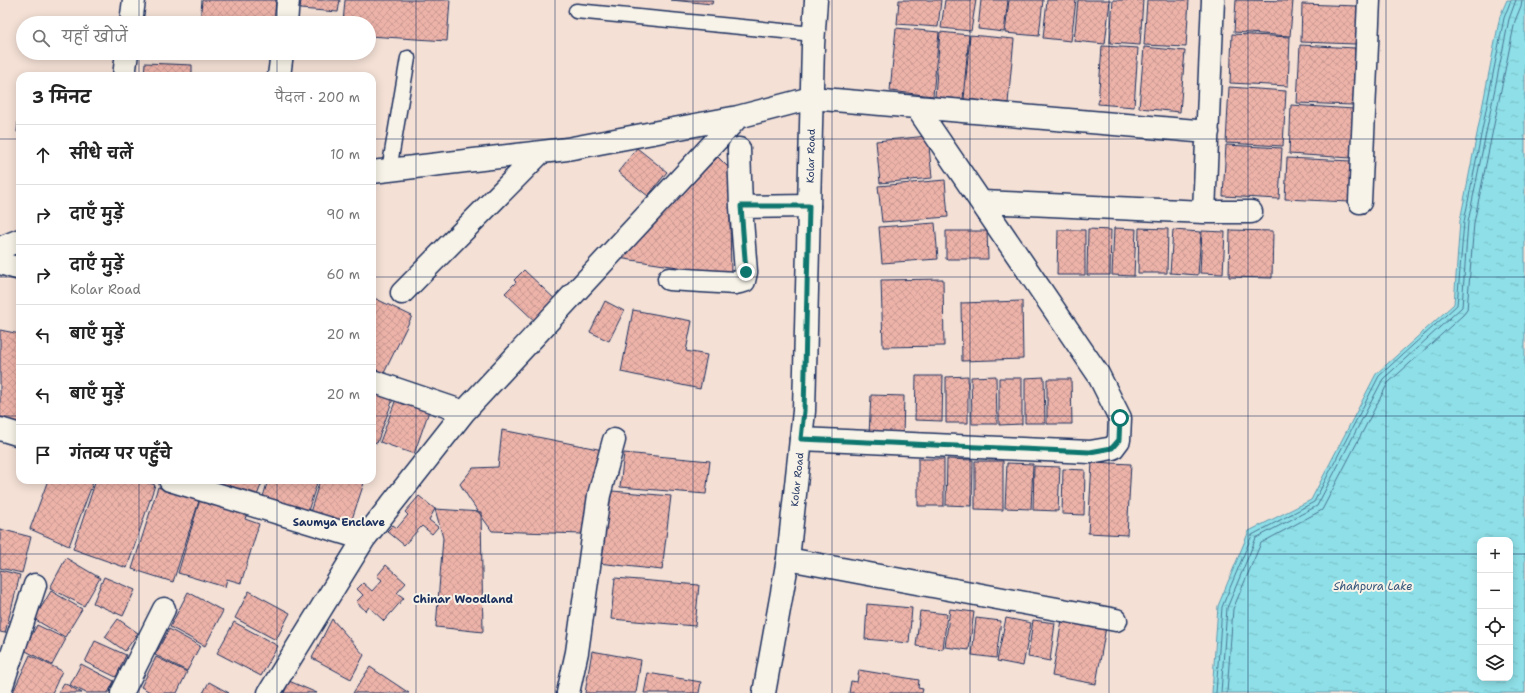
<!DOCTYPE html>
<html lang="hi">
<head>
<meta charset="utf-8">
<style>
  :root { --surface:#fff; --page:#f6f6f6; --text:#222; --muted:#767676; --line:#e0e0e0 }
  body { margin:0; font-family:"Shantell Sans","Playpen Sans Deva",sans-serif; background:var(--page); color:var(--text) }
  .controls { position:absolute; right:12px; bottom:12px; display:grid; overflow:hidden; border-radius:8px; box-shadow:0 2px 10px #0003 }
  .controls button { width:36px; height:36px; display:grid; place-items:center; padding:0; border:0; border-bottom:1px solid var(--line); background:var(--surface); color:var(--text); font:20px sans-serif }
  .stop { position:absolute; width:12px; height:12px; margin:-9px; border:3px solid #0f766e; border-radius:50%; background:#fff }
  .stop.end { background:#0f766e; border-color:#fff; box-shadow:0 1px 4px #0008 }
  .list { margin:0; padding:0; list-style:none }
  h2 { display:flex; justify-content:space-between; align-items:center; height:52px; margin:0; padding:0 16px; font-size:17px }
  h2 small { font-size:13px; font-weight:400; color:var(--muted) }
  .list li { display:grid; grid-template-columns:26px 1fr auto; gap:12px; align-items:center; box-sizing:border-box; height:60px; padding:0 16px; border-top:1px solid var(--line) }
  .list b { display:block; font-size:15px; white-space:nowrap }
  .list p { margin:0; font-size:13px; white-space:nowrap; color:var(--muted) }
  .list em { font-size:13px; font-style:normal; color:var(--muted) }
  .icon { flex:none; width:22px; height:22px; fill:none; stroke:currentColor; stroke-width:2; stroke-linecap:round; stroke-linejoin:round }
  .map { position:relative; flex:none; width:1525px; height:693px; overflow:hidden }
  .search { position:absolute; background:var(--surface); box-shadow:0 2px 10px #0003; left:16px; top:16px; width:360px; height:44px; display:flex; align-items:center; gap:10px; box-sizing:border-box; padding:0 14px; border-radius:22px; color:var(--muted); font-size:15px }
  .panel { position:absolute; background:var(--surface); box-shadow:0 2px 10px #0003; left:16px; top:72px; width:360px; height:412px; border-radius:12px }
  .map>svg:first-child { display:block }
  .water { fill:url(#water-ripples); stroke:#6099b0; fill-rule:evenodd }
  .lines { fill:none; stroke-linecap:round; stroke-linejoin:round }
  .shore { stroke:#497595; stroke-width:1 }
  .building { fill:url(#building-cross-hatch); stroke:#1b2f5e }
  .lane-casing { stroke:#1b2f5e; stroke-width:17 }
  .street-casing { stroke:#1b2f5e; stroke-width:25 }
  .secondary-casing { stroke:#1b2f5e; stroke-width:25 }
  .lane { stroke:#f7f3e8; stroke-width:14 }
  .street { stroke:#f7f3e8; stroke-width:22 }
  .secondary { stroke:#f7f3e8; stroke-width:22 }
  .route { stroke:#0f766e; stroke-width:5 }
  .grid { fill:none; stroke:#1b2f5e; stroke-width:1; stroke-opacity:0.55 }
  .labels { text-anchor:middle; stroke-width:4; stroke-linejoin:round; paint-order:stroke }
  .street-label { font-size:10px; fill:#1b2f5e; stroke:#f7f3e8 }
  .neighbourhood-label { font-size:11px; font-weight:bold; fill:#1b2f5e; stroke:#f7f3e8 }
  .water-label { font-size:11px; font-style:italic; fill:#325279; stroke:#f7f3e8 }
</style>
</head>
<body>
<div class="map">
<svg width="1525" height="693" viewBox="0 0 1525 693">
  <defs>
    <pattern id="water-ripples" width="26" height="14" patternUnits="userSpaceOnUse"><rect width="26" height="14" fill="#8edfe7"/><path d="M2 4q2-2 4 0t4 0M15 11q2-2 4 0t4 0" fill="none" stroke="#7ac0c9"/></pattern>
    <pattern id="building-cross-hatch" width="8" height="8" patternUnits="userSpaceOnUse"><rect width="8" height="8" fill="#edb3a9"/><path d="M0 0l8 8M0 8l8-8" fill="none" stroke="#cb9a94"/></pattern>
  </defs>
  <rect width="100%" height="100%" fill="#f4e0d5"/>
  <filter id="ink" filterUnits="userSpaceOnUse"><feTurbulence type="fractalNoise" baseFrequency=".025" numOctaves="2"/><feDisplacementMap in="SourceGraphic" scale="8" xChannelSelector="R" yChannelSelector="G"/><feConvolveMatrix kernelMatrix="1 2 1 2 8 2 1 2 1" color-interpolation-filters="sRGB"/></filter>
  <g filter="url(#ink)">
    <path class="water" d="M1507,0H1525V693H1212L1218,606L1249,531L1311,500L1376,374L1454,304L1460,221L1500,16ZM1480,540H1510V678H1480Z"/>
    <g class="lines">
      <path class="shore" d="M1216,693L1222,607L1252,535L1314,502L1379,376L1457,305L1464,222L1504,18L1511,0
        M1221,693L1227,608L1256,538L1317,506L1383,379L1462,307L1468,222L1509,19L1516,0
        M1227,693L1233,609L1261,543L1322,510L1388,383L1463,315L1467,310L1474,223L1515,21L1521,6L1522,0"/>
    </g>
    <path class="building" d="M202,0H277L275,23H200Z
      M301,0H340L338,12L300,9Z
      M345,0H450L447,41L369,36V23H343Z
      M671,0H713L712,4Z
      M899,0H941L938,27L897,24Z
      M945,0H976L971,31L941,28Z
      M981,0H1008L1004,32L978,29Z
      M1009,0H1043L1039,36L1005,33Z
      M1047,0H1076L1071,41L1043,38Z
      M1078,0H1110L1105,44L1074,41Z
      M1113,0H1143L1140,45L1110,43Z
      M1147,0H1189L1186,47L1144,45Z
      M1236,0L1293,1L1290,36L1234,32Z
      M1302,4L1357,6L1356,44L1301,42Z
      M896,28L939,32L933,96L890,91Z
      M940,32L969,35L963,99L935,97Z
      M1232,34L1290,37L1288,86L1230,83Z
      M970,35L1014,39L1008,103L964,99Z
      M1300,45L1355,48L1353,105L1297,103Z
      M1102,46L1138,48L1134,107L1098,104Z
      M1144,47L1185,51L1180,112L1139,108Z
      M145,63L192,65V76H144Z
      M1229,87L1286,91L1283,146L1226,143Z
      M20,102V132H17Z
      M1291,105L1354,109L1351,158L1289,154Z
      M928,136L932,178L880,183L876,141Z
      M1226,145L1282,148L1279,199L1223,196Z
      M637,148L667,172L648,196L618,172Z
      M718,157L729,168L731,275L618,258Z
      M1287,158L1351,161L1349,202L1285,199Z
      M945,180L948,217L882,222L878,186Z
      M935,223L938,259L882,263L879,227Z
      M1114,228L1136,229L1134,276L1112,275Z
      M1139,228L1168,229L1167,273H1138Z
      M1088,229L1111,230L1110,275H1087Z
      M1058,230H1085V275H1057Z
      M1173,230L1201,232L1198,275L1170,273Z
      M1230,230L1273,231L1272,278L1229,277Z
      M946,231H987L988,259H946Z
      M1202,231L1225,232L1223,274L1200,273Z
      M524,270L560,304L539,325L505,293L516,282L514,280Z
      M943,279L944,346L883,347L881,280Z
      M372,297L412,316L383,375L372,370Z
      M605,301L624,311L609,341L590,332Z
      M1022,301L1023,359L962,361L961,303Z
      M633,310L692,321L686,351L707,355L700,389L621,372Z
      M0,330L20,334V424L0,420Z
      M916,376H943L942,421L915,420Z
      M968,376V423H946V377Z
      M996,376L997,424H972L971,377Z
      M1044,377L1045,423H1025V378Z
      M999,378H1022V424L999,425Z
      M1047,379H1071L1072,424H1047Z
      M372,391L393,399L377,443L372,441Z
      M871,395L904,396L903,437L869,435Z
      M396,399L429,411L414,454L380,442Z
      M502,430L603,450L582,534L492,531L470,500L460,484L473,468L498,467Z
      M624,453L710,461L706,494L620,487Z
      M918,459H944V506H918Z
      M947,459L973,460L972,506L946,505Z
      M975,461H1003V510L975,509Z
      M1092,462L1131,464L1127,535L1088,533Z
      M1007,463L1033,464L1031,509L1005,508Z
      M1034,466L1060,467L1058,511L1033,510Z
      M1063,469L1085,470L1084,515L1062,514Z
      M48,480H94L69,546L30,529Z
      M96,480H140L155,485L127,568L73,549Z
      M203,480H263L256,498Z
      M268,480H318L307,514L262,500Z
      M320,480H365L349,528L309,516Z
      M158,487L199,501L173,582L132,569Z
      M612,491L671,496L662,570L598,563Z
      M201,496L248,510L245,519L259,524L241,583L227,579L225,587L178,573Z
      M419,496L435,509L429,520L438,527L432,534L422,526L404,545L387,531L393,525L397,528L408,515L405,512Z
      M435,509L481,512L483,632L436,627L443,538Z
      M0,529L31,537L22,573L0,568Z
      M66,558L100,578L84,606L50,588Z
      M386,565L406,583L397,593L404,598L384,621L369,607L366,611L356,602L363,595L357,589L363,583L372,591L382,580L377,576Z
      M0,570L20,575L5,633L0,632Z
      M104,577L135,590L123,616L93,603Z
      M615,578L699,585L695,626L611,619Z
      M51,591L82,609L65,637L34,619Z
      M249,591L290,613L276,640L235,618Z
      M188,592L223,611L205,646L170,627Z
      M867,604L912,608L909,643L865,639Z
      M950,609L974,612L969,650L945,647Z
      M920,611L947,614L943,649L916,646Z
      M976,618L1001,621L996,658L972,655Z
      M1006,618L1031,623L1023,666L997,661Z
      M118,619L138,633L125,651L105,637Z
      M332,619L364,655L351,679L312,658Z
      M1033,620L1055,623L1050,661L1028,657Z
      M1062,620L1106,627L1096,684L1052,676Z
      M234,622L278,646L261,676L217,653Z
      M37,625L66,639L52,665L24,650Z
      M169,629L200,646L187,671L155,655Z
      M95,641L126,655L116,677L85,662Z
      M592,651L641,660L636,693H585Z
      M30,655L62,671L52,693L13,692Z
      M156,657L187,672L177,693H152L141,687Z
      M81,664L114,681L108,693H86L70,685Z
      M370,667L409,693H353Z
      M859,670L919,680L918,688L923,689L922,693H849L851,681L857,682Z
      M648,673L701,682L699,693H644Z
      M289,681L317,693H284Z
      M209,682L229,693H203Z
      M64,683L82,693H58Z"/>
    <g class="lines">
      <g class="lane-casing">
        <path id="lane" d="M576,11L814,34
          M389,170L408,58"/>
      </g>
      <g class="street-casing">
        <path id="street" d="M131,23L134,0
          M286,23L288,0
          M124,76L127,53
          M279,76L282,53
          M739,149L741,207L809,206
          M372,172L567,149L738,117
          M982,202L1204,212H1251
          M1360,202L1369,0
          M1204,212L1213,0
          M0,248L20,240
          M0,263L20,269
          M669,279L735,283L744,281L746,272L741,207
          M402,293L541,152
          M372,381L464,412
          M0,429L20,435
          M801,439L1090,452L1113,448L1119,440L1120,418L1098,374L917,108
          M170,480L364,539
          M788,559L1116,620
          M0,691L35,585
          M122,693L164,609
          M269,693L364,539L464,412L738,117L811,98L1208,132
          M568,693L577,652L599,495L614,440"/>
      </g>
      <g class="secondary-casing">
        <g id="secondary">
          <path id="s1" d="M764,693L788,559L804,411L813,45L816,0"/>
        </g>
      </g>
      <use href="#lane" class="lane"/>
      <use href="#street" class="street"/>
      <use href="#secondary" class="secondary"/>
    </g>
  </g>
  <g class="lines" filter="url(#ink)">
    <path class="route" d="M746,272L741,206H809L804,411L801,439L1090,452L1112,448L1119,440L1120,418"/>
  </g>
  <path class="grid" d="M139,0V23M277,0V23M416,0V693M555,0V693M693,0V693M832,0V693M970,0V693M1109,0V693M1248,0V693M1386,0V693M139,53V76M277,53V76M0,139H20M372,139H1525M0,277H20M372,277H1525M0,416H20M372,416H1525M139,480V693M277,480V693M0,554H1480M1510,554H1525"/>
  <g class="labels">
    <g class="street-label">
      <text dy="4" stroke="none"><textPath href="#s1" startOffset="540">Kolar Road</textPath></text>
      <text dy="4" stroke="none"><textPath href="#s1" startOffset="216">Kolar Road</textPath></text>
    </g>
    <g class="neighbourhood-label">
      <text x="339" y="526">Saumya Enclave</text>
      <text x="463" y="603">Chinar Woodland</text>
    </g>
    <g class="water-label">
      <text x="1373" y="590">Shahpura Lake</text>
    </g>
  </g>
</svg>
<div class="controls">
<button>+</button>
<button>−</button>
<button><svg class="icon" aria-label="locate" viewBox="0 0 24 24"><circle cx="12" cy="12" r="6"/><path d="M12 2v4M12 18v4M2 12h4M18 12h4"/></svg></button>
<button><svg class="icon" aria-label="layers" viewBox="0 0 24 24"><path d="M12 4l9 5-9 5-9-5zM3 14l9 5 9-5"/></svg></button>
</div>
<div class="stop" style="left:1120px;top:418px"></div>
<div class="stop end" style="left:746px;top:272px"></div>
<div class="search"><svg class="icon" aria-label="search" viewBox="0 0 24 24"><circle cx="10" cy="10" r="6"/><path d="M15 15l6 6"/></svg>यहाँ खोजें</div>
<section class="panel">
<h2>3 मिनट<small>पैदल · 200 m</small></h2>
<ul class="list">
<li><svg class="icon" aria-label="ahead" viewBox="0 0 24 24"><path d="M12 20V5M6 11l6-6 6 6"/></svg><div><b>सीधे चलें</b></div><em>10 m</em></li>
<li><svg class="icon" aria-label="right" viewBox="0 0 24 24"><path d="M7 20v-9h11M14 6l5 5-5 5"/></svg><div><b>दाएँ मुड़ें</b></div><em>90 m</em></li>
<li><svg class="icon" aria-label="right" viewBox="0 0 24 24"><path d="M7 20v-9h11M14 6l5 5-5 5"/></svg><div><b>दाएँ मुड़ें</b><p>Kolar Road</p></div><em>60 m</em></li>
<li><svg class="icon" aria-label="left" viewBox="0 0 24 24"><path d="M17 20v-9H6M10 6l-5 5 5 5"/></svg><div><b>बाएँ मुड़ें</b></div><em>20 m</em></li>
<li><svg class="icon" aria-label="left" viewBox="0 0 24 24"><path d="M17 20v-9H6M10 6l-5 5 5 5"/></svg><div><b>बाएँ मुड़ें</b></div><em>20 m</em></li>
<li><svg class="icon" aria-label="arrive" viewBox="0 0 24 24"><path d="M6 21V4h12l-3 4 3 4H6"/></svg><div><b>गंतव्य पर पहुँचे</b></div></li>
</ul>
</section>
</div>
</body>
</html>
